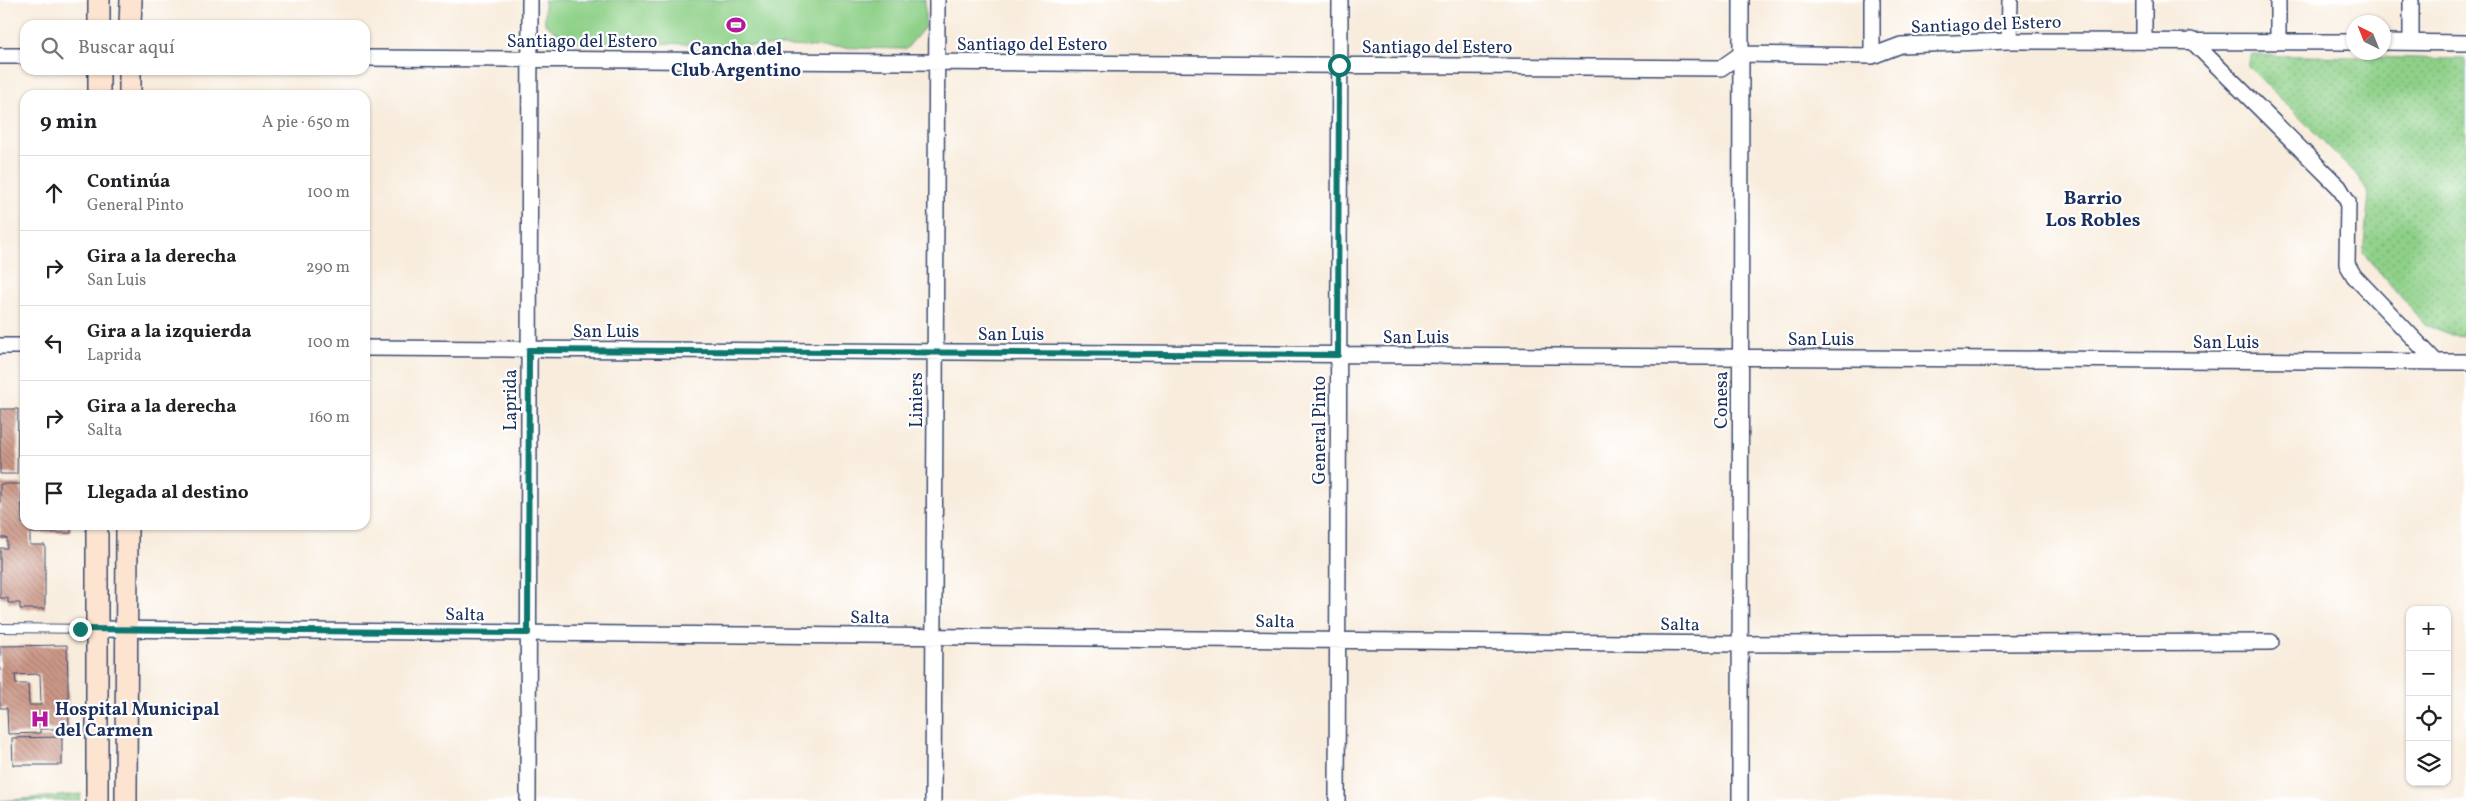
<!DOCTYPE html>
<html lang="es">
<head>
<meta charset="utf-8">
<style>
  :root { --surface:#fff; --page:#f2f2f2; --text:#202124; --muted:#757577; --line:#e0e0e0 }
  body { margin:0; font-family:Vollkorn,serif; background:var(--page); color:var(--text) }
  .controls { position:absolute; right:15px; bottom:15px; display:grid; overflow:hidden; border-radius:10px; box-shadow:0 1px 4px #0004 }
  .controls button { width:45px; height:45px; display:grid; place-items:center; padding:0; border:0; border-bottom:1px solid var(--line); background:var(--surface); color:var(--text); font:25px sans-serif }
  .compass { position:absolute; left:2346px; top:15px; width:45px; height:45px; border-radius:50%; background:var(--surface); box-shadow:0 1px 4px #0004; rotate:317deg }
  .stop { position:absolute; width:15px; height:15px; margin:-11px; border:4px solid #0f766e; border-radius:50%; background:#fff }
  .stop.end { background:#0f766e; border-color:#fff; box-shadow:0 1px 5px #0008 }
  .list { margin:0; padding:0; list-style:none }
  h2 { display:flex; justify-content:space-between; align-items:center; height:65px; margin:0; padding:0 20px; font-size:21px }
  h2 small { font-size:16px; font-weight:400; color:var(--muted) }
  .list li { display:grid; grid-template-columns:32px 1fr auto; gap:15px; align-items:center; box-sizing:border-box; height:75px; padding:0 20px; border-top:1px solid var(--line) }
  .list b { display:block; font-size:19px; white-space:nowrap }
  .list p { margin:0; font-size:16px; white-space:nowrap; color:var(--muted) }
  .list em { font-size:16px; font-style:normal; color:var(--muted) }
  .icon { flex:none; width:28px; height:28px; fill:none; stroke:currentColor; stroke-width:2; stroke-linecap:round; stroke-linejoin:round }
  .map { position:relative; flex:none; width:2466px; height:801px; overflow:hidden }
  .search { position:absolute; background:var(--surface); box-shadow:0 1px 4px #0004; left:20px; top:20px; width:350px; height:55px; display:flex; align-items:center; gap:12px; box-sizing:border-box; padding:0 18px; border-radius:15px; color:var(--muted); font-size:19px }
  .panel { position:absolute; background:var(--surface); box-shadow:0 1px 4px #0004; left:20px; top:90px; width:350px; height:440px; border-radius:15px }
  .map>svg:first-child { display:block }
  .park { fill:url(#park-dots); stroke:#548073 }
  .pitch { fill:#8ed088; stroke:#548073 }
  .building { fill:url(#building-back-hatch); fill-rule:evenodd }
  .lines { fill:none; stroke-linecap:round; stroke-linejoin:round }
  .lane-casing { stroke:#3c4b71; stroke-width:10 }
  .street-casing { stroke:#3c4b71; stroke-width:18 }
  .secondary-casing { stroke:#3c4b71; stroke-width:24 }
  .lane { stroke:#fff; stroke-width:8 }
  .street { stroke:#fff; stroke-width:15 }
  .secondary { stroke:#fde4d1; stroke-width:21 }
  .route { stroke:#0f766e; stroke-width:6 }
  .labels { text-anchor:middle; stroke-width:4.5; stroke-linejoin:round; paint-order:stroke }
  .street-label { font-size:18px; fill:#1b2f5e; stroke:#fff }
  .poi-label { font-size:18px; font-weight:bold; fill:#1b2f5e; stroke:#fff }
  .neighbourhood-label { font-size:19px; font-weight:bold; fill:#1b2f5e; stroke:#fff }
</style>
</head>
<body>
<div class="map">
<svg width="2466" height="801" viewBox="0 0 2466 801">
  <defs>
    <pattern id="park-dots" width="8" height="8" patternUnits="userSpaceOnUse" patternTransform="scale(1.25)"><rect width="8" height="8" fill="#8ed088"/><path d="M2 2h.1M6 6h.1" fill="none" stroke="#73a972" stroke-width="1.8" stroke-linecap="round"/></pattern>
    <pattern id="building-back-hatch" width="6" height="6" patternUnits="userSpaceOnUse" patternTransform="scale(1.25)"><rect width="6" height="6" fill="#cc9887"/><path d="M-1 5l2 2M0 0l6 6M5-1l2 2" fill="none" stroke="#a57c72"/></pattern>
  </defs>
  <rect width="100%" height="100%" fill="#fff"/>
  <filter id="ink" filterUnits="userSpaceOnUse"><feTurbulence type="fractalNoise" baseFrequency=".02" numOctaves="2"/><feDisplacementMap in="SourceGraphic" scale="10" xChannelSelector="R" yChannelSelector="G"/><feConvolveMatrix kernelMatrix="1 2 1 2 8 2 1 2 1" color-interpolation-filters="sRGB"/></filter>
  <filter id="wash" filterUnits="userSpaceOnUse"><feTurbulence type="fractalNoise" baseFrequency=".0096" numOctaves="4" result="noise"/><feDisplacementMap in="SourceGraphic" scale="20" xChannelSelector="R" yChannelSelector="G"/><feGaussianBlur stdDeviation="1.12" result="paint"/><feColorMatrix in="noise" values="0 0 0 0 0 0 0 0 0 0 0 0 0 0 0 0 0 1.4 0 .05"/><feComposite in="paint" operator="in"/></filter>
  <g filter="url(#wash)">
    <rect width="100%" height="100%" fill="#f8ecdc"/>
    <path class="park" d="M2252,55L2466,59V336L2452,335L2425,325L2363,253L2369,195L2357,175L2247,65Z
      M81,794L80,801H0Z"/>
    <path class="pitch" d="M544,0H925V27L906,49L568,41L545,24Z"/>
    <g id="blocks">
      <path class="building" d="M0,409H18L17,474H0Z
        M0,484H21L22,524L71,525V533H30V545H45V609H20V603H8V598H0V548H7V538H0Z
        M67,645L69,729H40V733L8,734L7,708H0V646ZM40,674L41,705H29L28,684H16L15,675Z
        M62,737V765H13L12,738Z"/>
    </g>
  </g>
  <g filter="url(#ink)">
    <use href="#blocks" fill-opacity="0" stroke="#3c4b71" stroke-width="1"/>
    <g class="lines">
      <g class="lane-casing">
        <path id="lane" d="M0,628L95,629"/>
      </g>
      <g class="street-casing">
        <path id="street" d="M2144,39V0
          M2191,40L2339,187L2348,202L2347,264L2354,276L2436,362
          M2009,41L2010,0
          M2278,41V0
          M2384,42L2466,43
          M2411,42V0
          M0,56H25
          M1872,56V0
          M365,58L1721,68L1741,54L1872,56L1901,45L2009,41L2354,42
          M0,346H25
          M365,348L2466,362
          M97,629L1740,644L2271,642
          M528,801L530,0
          M933,801L937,0
          M1337,801L1340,0
          M1740,801L1741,0"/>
      </g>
      <g class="secondary-casing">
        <path id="secondary" d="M99,25V0
          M130,25L131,0
          M99,95V70
          M130,95V70
          M97,801V525
          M126,801L127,525"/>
      </g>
      <use href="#lane" class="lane"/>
      <use href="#street" class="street"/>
      <use href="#secondary" class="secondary"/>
    </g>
  </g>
  <g class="lines" filter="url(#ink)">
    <path class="route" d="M80,629L528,633L529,350L1338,355L1339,65"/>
  </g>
  <defs>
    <g id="stadium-bare" transform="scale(1.5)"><path d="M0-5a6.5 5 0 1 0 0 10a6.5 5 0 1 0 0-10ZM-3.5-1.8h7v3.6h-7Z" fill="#b5179e" stroke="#fff" stroke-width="2.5" paint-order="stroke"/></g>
    <g id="hospital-bare" transform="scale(1.5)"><path d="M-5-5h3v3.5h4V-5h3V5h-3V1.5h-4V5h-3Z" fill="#b5179e" stroke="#fff" stroke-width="2.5" paint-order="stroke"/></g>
  </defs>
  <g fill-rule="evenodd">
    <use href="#stadium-bare" x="736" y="25"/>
    <use href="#hospital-bare" x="40" y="719"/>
  </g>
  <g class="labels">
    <g class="street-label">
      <text transform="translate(1986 24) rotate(-2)" y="6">Santiago del Estero</text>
      <text x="582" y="47">Santiago del Estero</text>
      <text x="1032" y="50">Santiago del Estero</text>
      <text x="1437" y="53">Santiago del Estero</text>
      <text x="606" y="337">San Luis</text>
      <text x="1011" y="340">San Luis</text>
      <text x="1416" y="343">San Luis</text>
      <text x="1821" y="345">San Luis</text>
      <text x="2226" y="348">San Luis</text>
      <text transform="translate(510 400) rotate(-90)" y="6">Laprida</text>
      <text transform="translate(916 400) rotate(-90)" y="6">Liniers</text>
      <text transform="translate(1721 400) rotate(-90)" y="6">Conesa</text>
      <text transform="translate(1319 430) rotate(-90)" y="6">General Pinto</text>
      <text transform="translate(465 614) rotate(1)" y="6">Salta</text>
      <text transform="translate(870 617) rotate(1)" y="6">Salta</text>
      <text transform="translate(1275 621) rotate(1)" y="6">Salta</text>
      <text transform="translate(1680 624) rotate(1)" y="6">Salta</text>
    </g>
    <g class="poi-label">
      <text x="736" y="55">Cancha del<tspan x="736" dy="21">Club Argentino</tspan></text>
      <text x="55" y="715" text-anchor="start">Hospital Municipal<tspan x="55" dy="21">del Carmen</tspan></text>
    </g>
    <g class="neighbourhood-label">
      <text x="2093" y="204">Barrio<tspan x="2093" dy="22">Los Robles</tspan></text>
    </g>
  </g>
</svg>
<div class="controls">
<button>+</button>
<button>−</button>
<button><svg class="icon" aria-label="locate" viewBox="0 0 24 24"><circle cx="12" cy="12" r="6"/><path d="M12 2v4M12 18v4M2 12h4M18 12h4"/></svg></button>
<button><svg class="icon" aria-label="layers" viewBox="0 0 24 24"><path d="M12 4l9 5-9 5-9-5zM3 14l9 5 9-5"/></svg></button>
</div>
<svg class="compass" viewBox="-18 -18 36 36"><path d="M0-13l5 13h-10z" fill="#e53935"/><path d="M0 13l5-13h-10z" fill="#757577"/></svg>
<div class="stop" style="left:1339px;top:65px"></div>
<div class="stop end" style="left:80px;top:629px"></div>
<div class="search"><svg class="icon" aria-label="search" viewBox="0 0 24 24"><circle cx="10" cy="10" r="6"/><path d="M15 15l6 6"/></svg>Buscar aquí</div>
<section class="panel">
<h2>9 min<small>A pie · 650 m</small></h2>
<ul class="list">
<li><svg class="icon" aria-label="ahead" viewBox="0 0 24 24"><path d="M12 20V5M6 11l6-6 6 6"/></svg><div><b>Continúa</b><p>General Pinto</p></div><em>100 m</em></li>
<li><svg class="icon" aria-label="right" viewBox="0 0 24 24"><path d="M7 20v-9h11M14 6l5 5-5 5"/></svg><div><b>Gira a la derecha</b><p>San Luis</p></div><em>290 m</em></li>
<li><svg class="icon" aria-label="left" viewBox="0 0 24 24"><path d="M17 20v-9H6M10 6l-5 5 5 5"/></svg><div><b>Gira a la izquierda</b><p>Laprida</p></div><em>100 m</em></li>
<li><svg class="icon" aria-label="right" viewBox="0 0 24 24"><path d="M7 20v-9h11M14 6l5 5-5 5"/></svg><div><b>Gira a la derecha</b><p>Salta</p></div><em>160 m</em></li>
<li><svg class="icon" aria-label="arrive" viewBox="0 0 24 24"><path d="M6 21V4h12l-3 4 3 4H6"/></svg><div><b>Llegada al destino</b></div></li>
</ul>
</section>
</div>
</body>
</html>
